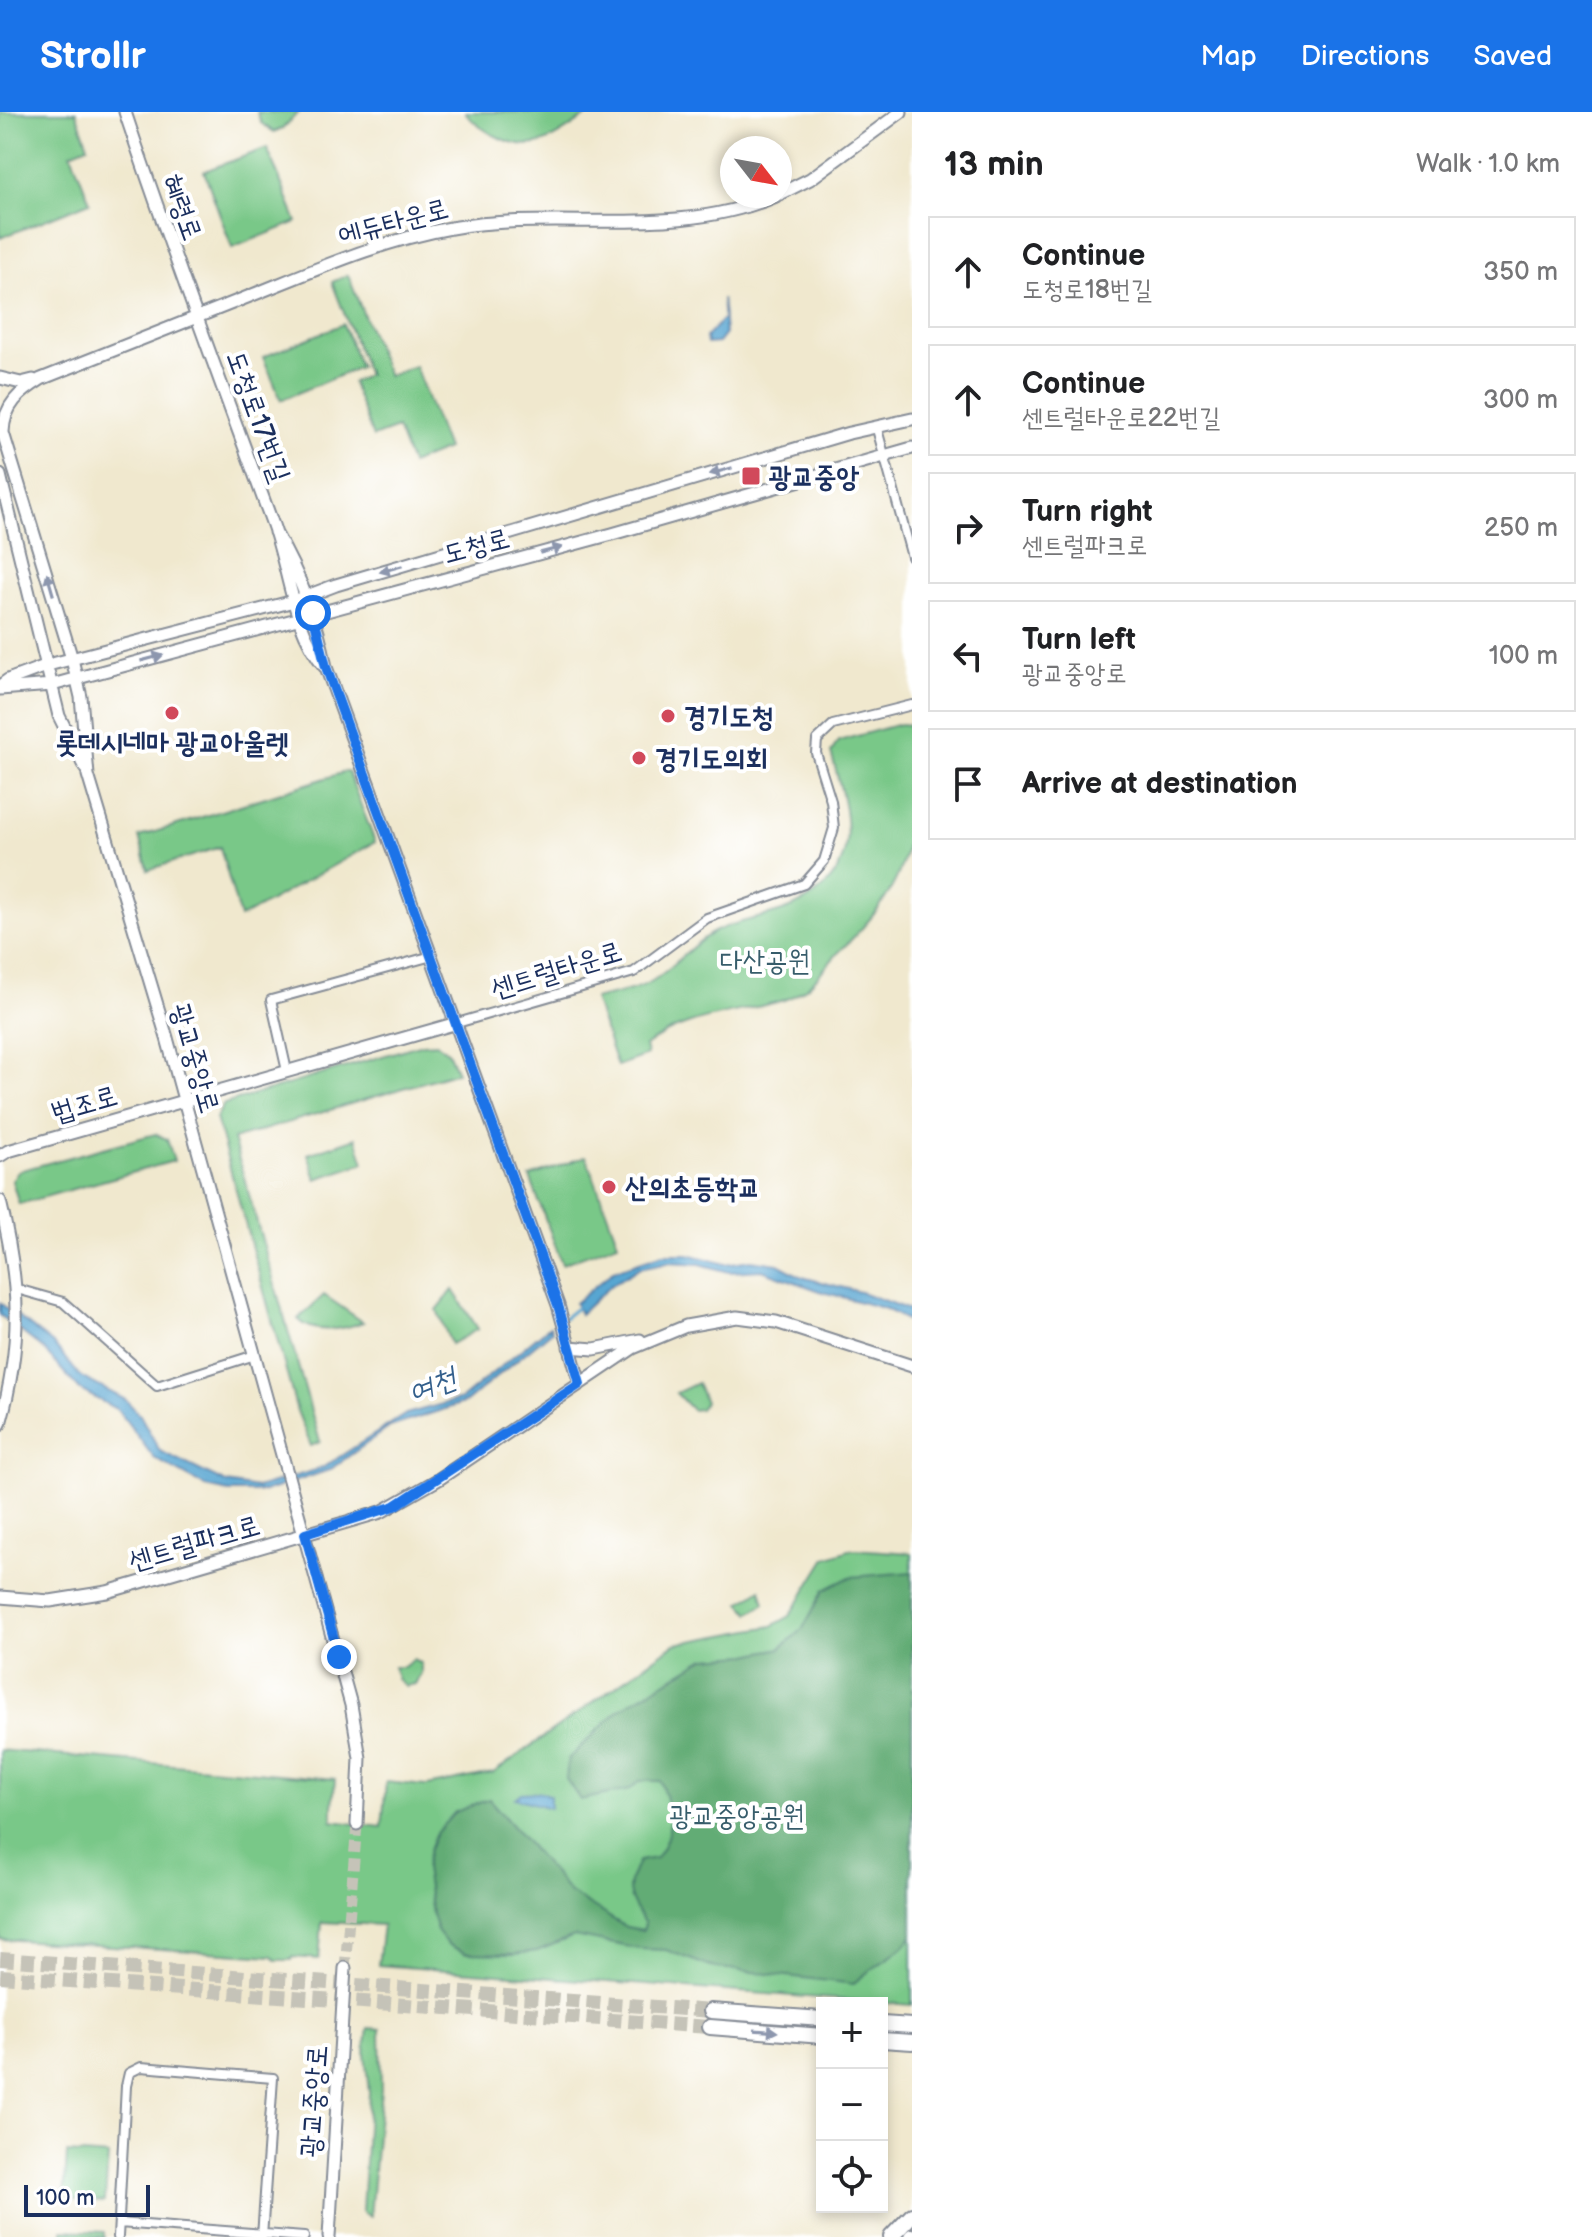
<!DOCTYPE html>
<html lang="en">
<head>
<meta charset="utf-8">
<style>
  :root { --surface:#fff; --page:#f2f2f2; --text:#202124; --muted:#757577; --line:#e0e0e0; --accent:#1a73e8 }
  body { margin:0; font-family:"Balsamiq Sans","Poor Story",sans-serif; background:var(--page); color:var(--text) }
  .controls { position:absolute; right:24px; bottom:24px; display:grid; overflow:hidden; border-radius:0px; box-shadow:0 4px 12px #0003 }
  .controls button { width:72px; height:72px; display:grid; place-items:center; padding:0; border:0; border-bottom:2px solid var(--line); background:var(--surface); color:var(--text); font:40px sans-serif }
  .compass { position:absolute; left:720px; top:24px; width:72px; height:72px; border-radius:50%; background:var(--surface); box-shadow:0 4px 12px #0003; rotate:121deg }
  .scale { position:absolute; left:24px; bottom:20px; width:126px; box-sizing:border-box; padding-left:8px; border:4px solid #1b2f5e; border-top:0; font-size:22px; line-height:28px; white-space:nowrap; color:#1b2f5e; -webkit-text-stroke:6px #fff; paint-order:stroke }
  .stop { position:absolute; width:24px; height:24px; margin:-18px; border:6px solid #1a73e8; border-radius:50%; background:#fff }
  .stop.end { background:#1a73e8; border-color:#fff; box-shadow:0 2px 8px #0008 }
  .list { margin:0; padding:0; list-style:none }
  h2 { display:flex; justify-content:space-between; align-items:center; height:104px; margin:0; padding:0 32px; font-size:34px }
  h2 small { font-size:26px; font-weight:400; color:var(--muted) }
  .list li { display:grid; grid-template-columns:52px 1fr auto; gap:24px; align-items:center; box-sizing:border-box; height:112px; margin:0 16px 16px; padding:0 16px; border:2px solid var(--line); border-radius:0px }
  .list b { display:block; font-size:30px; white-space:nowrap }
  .list p { margin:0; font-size:26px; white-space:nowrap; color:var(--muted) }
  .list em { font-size:26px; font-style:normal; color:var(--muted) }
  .icon { flex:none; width:44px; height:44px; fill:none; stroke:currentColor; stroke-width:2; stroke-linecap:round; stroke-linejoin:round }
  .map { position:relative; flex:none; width:912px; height:2125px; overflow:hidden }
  header { display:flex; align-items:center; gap:48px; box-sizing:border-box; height:112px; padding:0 40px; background:var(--accent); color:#fff }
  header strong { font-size:38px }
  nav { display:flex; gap:44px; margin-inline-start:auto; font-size:28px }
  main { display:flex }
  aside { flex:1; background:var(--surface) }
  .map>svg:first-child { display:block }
  .green { fill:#79c888; stroke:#4a7c73; stroke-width:2 }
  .forest { fill:#62ac74; stroke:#3e6e69; stroke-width:2 }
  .water { fill:#58a6d1; stroke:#3a6a98; stroke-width:2 }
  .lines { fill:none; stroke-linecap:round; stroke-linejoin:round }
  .stream { stroke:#58a6d1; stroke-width:3 }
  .secondary-tunnel { stroke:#c5c3b8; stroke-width:11; stroke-dasharray:11 5.5; stroke-linecap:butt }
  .highway-tunnel { stroke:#c5c3b8; stroke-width:14; stroke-dasharray:14 7; stroke-linecap:butt }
  .street-casing { stroke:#868c96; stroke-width:12 }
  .secondary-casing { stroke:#868c96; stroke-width:15 }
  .highway-casing { stroke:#868c96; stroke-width:18 }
  .street { stroke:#fff; stroke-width:8 }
  .secondary { stroke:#fff; stroke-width:11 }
  .highway { stroke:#fff; stroke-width:14 }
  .oneway { fill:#8d97ae }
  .route { stroke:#1a73e8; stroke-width:10 }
  .poi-dot { fill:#d1495b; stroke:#fff; stroke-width:3 }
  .labels { text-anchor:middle; stroke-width:8; stroke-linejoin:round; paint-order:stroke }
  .street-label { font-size:28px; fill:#1b2f5e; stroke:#fff }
  .poi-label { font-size:28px; font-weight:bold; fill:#1b2f5e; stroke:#fff; text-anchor:start }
  .park-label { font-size:28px; fill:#375d6b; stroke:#fff }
  .water-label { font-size:30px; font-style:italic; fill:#335f8c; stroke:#fff }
</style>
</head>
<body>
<header>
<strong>Strollr</strong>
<nav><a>Map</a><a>Directions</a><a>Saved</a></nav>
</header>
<main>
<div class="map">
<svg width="912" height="2125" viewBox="0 0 912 2125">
  <rect width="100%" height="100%" fill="#fff"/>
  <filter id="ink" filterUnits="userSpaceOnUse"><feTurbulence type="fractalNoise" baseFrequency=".0125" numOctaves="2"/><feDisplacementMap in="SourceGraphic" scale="16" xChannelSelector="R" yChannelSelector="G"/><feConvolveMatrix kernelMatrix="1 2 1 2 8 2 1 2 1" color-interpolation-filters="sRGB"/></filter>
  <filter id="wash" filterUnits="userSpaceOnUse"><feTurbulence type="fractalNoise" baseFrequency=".006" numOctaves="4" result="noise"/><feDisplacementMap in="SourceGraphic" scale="32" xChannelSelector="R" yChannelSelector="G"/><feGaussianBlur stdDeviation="1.8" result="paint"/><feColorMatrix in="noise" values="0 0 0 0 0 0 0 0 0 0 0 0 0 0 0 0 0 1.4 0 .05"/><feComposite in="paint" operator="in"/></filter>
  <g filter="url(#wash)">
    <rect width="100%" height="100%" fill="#f0e8ce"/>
    <path class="green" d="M0,0H76L88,34L71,41L90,90L0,126Z
      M257,0H299L282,17L274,20L261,11Z
      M465,0H593C577,10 561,23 544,30C518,40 480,20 465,0Z
      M267,36L297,110L232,136L204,59Z
      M348,163L388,264L415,254L447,337L411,352L397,316L373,325L352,270L368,263L332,170Z
      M343,212L360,255L281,288L263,245Z
      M900,612L911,613C906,629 912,650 912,667C912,747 900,780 843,836C823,855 812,879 784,888C738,902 683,904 645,934L647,943L617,954L594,887C613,882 635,879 652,869C674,856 691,832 714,820C739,807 770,806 795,794C867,761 848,700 831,641L838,629Z
      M348,659L375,730L240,806L220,735L148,758L139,725Z
      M436,931L448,940L457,960L233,1027L320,1330L311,1334L297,1299L216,1006L224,992L422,932Z
      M155,1022L167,1027L174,1049L19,1092L12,1069L18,1059Z
      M356,1026L364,1051L316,1067L308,1042Z
      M586,1044L618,1131L562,1152L530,1065Z
      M453,1178L478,1217L451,1232L437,1198Z
      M324,1183L363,1210C344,1217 314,1224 298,1207Z
      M697,1271L705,1290L700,1297L692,1298L676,1281Z
      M852,1437L912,1441V1893L378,1853L383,1813L322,1810L319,1847L292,1845L291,1848H276L273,1844L0,1827V1638L335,1667L332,1709L382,1715L386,1670L426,1674L493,1661L675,1532L772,1514L790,1504L826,1446Z
      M761,1477L765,1491L750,1501L741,1491Z
      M413,1547L421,1551V1562L415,1572L405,1574L397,1567L394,1555H404Z
      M368,1916L380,1917L381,1977L370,2105L362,2100L369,1981L365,1942Z
      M67,2041L108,2044L105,2090L64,2087Z
      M63,2118L104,2120V2125H63Z"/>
    <path class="forest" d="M912,1460V1824C899,1845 871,1853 854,1872L711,1855L666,1838L640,1837L574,1824L537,1839L515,1842L465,1841L447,1832L437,1819L432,1802L425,1756L429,1737L436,1721L455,1700L489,1687L570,1781L626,1815L643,1818L645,1812C629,1785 622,1778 639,1749L656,1746C676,1719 671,1699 660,1669H640L629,1678L580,1688L566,1667L568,1647L620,1597L705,1546L748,1543L781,1536L803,1516L824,1478L850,1465Z"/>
    <path class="water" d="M722,186L725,222L718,231L707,232L706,225L724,206Z
      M663,1142H688L726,1152L751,1148L778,1152L802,1165L864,1181L912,1199V1211L886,1197L820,1179L762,1158L729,1160L700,1152L669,1150L639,1156L610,1174L580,1202L575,1191L613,1159Z
      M0,1191L53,1232L81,1265L126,1288L140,1303L160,1339L226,1371L257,1376L322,1356L406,1302L461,1287L550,1214L552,1219L466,1290L390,1315L329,1358L264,1380H229L206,1375L154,1346L118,1298L80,1278L42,1236L0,1203Z
      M541,1680L550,1684V1696L515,1686L521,1681Z"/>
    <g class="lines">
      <path class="stream" d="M564,1206L580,1193"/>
    </g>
  </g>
  <g filter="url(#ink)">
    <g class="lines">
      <path class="secondary-tunnel" d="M345,1856L357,1712"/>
      <path class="highway-tunnel" d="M0,1847L711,1899
        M0,1864L710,1915"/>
      <g class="street-casing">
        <path id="street" d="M877,317L912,445
          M457,911L634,860L707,806L804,772L824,749L834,716L831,689L816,641L817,628L833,613L912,593
          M287,959L271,888L432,844
          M17,1177L63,1190L157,1274L255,1243
          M119,2111L304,2125
          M118,2125L126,1974L129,1961L141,1955L273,1966L262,2125"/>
      </g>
      <g class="secondary-casing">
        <path id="secondary" d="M125,0C171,139 223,276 273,413C290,461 292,515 325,555
          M780,82L810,67L901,0
          M0,266L21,271L33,268
          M0,311L72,547L81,585L88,663L167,926L351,1593L360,1646L357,1712
          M3,320C4,293 20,280 41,267C111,239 181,212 250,184C315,158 382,128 451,116C560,97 672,128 776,84
          M0,363L59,604L85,656
          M275,420C300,463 317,506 326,555L558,1193L580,1272
          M0,574L8,568L48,553L294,489L336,473L849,321L912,307
          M0,577L52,573L612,422L912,336
          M0,1044L8,1039L457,911
          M0,1089C20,1171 23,1229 0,1312
          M569,1235L594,1237L640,1228
          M0,1485L50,1489L107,1480L381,1400L439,1367L633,1236L686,1214L737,1205L776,1210L912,1254
          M329,2125L345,1856"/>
      </g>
      <g class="highway-casing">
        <path id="highway" d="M711,1899L822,1907
          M882,1912L912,1914
          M710,1915L822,1924
          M882,1928L912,1930
          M891,2125L912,2103
          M911,2125L912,2124"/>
      </g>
      <use href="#street" class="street"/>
      <use href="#secondary" class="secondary"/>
      <use href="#highway" class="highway"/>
    </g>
    <defs><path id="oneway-solid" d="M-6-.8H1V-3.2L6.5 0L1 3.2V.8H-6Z" transform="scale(2)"/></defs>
    <g class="oneway">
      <use href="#oneway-solid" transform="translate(721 359) rotate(164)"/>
      <use href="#oneway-solid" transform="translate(551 438) rotate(-15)"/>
      <use href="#oneway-solid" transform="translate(391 457) rotate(164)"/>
      <use href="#oneway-solid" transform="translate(50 472) rotate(-106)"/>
      <use href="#oneway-solid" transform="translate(152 546) rotate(-15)"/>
      <use href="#oneway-solid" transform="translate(766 1919) rotate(4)"/>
    </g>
  </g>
  <g class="lines" filter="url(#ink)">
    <path class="route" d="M313,501L326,555L558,1193L580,1272L395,1394L305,1422L339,1545"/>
  </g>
  <g class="poi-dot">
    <rect x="741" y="354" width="20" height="20" rx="4"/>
    <circle cx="172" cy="601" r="8"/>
    <circle cx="668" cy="604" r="8"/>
    <circle cx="639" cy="646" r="8"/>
    <circle cx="609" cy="1075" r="8"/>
  </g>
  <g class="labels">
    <g class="street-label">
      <text transform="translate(183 95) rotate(70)" y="10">혜령로</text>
      <text transform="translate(393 109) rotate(-15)" y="10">에듀타운로</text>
      <text transform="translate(259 304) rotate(70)" y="10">도청로17번길</text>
      <text transform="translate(476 433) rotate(-15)" y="10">도청로</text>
      <text transform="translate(556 857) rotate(-17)" y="10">센트럴타운로</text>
      <text transform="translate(196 946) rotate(74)" y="10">광교중앙로</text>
      <text transform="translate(84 991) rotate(-16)" y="10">법조로</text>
      <text transform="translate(194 1430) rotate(-16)" y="10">센트럴파크로</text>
      <text transform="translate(313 1989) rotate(-86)" y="10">광교중앙로</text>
    </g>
    <g class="poi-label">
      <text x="769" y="374">광교중앙</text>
      <text x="684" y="614">경기도청</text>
      <text x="172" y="640" text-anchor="middle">롯데시네마 광교아울렛</text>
      <text x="655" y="656">경기도의회</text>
      <text x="625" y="1085">산의초등학교</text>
    </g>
    <g class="park-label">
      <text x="765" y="858">다산공원</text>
      <text x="737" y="1713">광교중앙공원</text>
    </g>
    <g class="water-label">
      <text transform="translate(432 1273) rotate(-21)" y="10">여천</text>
    </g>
  </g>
</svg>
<div class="controls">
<button>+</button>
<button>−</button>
<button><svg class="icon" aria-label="locate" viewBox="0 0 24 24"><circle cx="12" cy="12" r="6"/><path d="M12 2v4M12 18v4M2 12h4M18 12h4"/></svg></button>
</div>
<svg class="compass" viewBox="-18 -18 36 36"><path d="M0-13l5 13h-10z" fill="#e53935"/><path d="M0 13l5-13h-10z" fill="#757577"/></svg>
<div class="scale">100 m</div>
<div class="stop" style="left:313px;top:501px"></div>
<div class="stop end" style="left:339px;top:1545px"></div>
</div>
<aside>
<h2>13 min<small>Walk · 1.0 km</small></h2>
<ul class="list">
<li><svg class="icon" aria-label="ahead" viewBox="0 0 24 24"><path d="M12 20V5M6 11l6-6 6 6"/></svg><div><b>Continue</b><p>도청로18번길</p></div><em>350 m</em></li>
<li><svg class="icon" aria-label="ahead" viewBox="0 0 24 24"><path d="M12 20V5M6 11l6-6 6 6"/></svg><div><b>Continue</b><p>센트럴타운로22번길</p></div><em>300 m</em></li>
<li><svg class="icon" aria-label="right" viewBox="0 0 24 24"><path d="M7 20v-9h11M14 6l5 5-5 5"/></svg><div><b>Turn right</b><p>센트럴파크로</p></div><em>250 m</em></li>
<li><svg class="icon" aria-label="left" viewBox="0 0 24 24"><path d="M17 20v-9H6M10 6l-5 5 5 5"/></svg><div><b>Turn left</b><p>광교중앙로</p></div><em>100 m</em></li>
<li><svg class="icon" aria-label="arrive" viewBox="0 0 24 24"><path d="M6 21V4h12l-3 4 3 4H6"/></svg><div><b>Arrive at destination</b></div></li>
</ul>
</aside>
</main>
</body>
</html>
